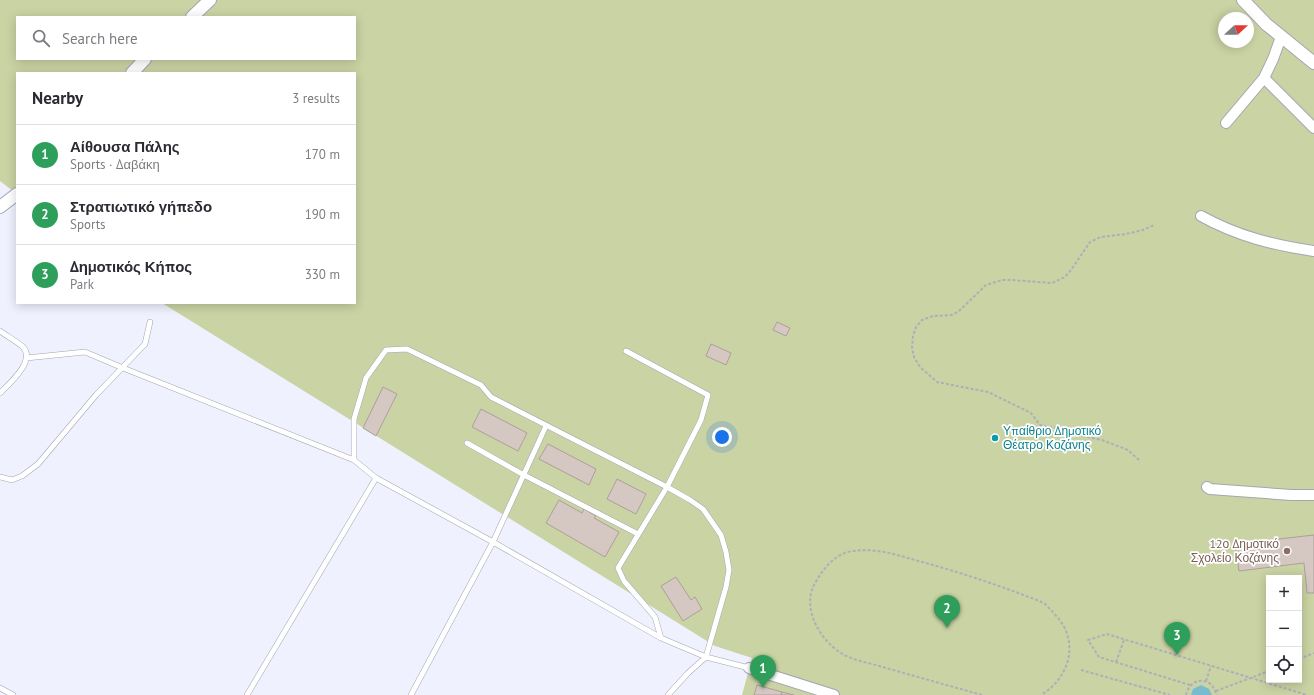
<!DOCTYPE html>
<html lang="en">
<head>
<meta charset="utf-8">
<style>
  :root { --surface:#fff; --page:#f2f2f3; --text:#2b2b33; --muted:#7c7c81; --line:#e1e1e2; --accent:#ea580c }
  body { margin:0; font-family:"PT Sans",sans-serif; background:var(--page); color:var(--text) }
  .controls { position:absolute; right:12px; bottom:12px; display:grid; overflow:hidden; border-radius:0px; box-shadow:0 2px 10px #0003 }
  .controls button { width:36px; height:36px; display:grid; place-items:center; padding:0; border:0; border-bottom:1px solid var(--line); background:var(--surface); color:var(--text); font:20px sans-serif }
  .compass { position:absolute; left:1218px; top:12px; width:36px; height:36px; border-radius:50%; background:var(--surface); box-shadow:0 2px 10px #0003; rotate:68deg }
  .you { position:absolute; left:722px; top:437px; width:14px; height:14px; margin:-10px; border:3px solid #fff; border-radius:50%; background:#1a73e8; box-shadow:0 0 0 6px #1a73e833 }
  .badge { display:grid; place-items:center; width:26px; height:26px; border-radius:50%; background:var(--accent); color:#fff; font-size:13px; font-weight:700 }
  .pin { position:absolute; translate:-50% -33px; filter:drop-shadow(0 1px 2px #0008) }
  .pin::after { content:''; position:absolute; top:21px; width:14px; height:12px; background:inherit; clip-path:polygon(0 0,100% 0,50% 100%) }
  .list { margin:0; padding:0; list-style:none }
  h2 { display:flex; justify-content:space-between; align-items:center; height:52px; margin:0; padding:0 16px; font-size:17px }
  h2 small { font-size:13px; font-weight:400; color:var(--muted) }
  .list li { display:grid; grid-template-columns:26px 1fr auto; gap:12px; align-items:center; box-sizing:border-box; height:60px; padding:0 16px; border-top:1px solid var(--line) }
  .list b { display:block; font-size:15px; white-space:nowrap }
  .list p { margin:0; font-size:13px; white-space:nowrap; color:var(--muted) }
  .list em { font-size:13px; font-style:normal; color:var(--muted) }
  .icon { flex:none; width:22px; height:22px; fill:none; stroke:currentColor; stroke-width:2; stroke-linecap:round; stroke-linejoin:round }
  .map { position:relative; flex:none; width:1314px; height:695px; overflow:hidden }
  .search { position:absolute; background:var(--surface); box-shadow:0 2px 10px #0003; left:16px; top:16px; width:340px; height:44px; display:flex; align-items:center; gap:10px; box-sizing:border-box; padding:0 14px; border-radius:0px; color:var(--muted); font-size:15px }
  .panel { position:absolute; background:var(--surface); box-shadow:0 2px 10px #0003; left:16px; top:72px; width:340px; height:232px; border-radius:0px }
  .map>svg:first-child { display:block }
  .green { fill:#cad3a4; fill-rule:evenodd }
  .water { fill:#79bcd0 }
  .building { fill:#d5c7c2; stroke:#ac9f9a }
  .lines { fill:none; stroke-linecap:round; stroke-linejoin:round }
  .service-casing { stroke:#a4a6b2; stroke-width:6 }
  .minor-casing { stroke:#a4a6b2; stroke-width:12 }
  .tertiary-casing { stroke:#a4a6b2; stroke-width:14 }
  .path { stroke:#adafb8; stroke-width:2; stroke-dasharray:3 2; stroke-linecap:butt }
  .service { stroke:#fff; stroke-width:5 }
  .minor { stroke:#fff; stroke-width:10 }
  .tertiary { stroke:#fff; stroke-width:12 }
  .culture-dot { fill:#0f9aa8; stroke:#fff; stroke-width:1.5 }
  .education-dot { fill:#8d6e63; stroke:#fff; stroke-width:1.5 }
  .labels { text-anchor:middle; stroke-width:3.5; stroke-linejoin:round; paint-order:stroke }
  .culture-label { font-size:12px; fill:#0d838f; stroke:#fff; text-anchor:start }
  .education-label { font-size:12px; fill:#785e54; stroke:#fff; text-anchor:end }
</style>
</head>
<body>
<div class="map">
<svg width="1314" height="695" viewBox="0 0 1314 695">
  <rect width="100%" height="100%" fill="#eff2fe"/>
  <path class="green" d="M0,0H1314V695H742L752,658L715,646L162,303H355V73H17V194L0,181ZM17,17H355V59H17ZM1224,18H1248V42H1224ZM1269,578H1299V680H1269Z"/>
  <path class="water" d="M1201,685L1209,689L1212,695H1191L1193,689Z"/>
  <path class="building" d="M777,322L790,328L786,336L773,330Z
    M711,344L731,353L726,365L706,356Z
    M383,387L397,394L376,436L363,428Z
    M481,409L527,433L518,451L472,427Z
    M548,444L596,469L589,485L539,459Z
    M617,479L646,494L636,514L607,499Z
    M559,500L582,513L584,509L596,516L594,518L619,532L605,557L546,523Z
    M1314,535V593H1307L1304,563L1239,571L1235,544Z
    M676,577L691,600L695,597L702,609L683,621L661,586Z
    M757,685L782,692L781,695H754Z
    M782,692L794,695H781Z"/>
  <g class="lines">
    <g class="service-casing">
      <path id="service" d="M0,331C7,336 16,341 23,347C36,361 9,384 0,393
        M626,351L708,395L701,420L667,487L618,568L624,581L655,617L661,638
        M26,358L85,352L123,368L354,460L376,478L493,542L661,638L706,657L749,668
        M467,443L524,475L638,534
        M354,460V419L362,392L366,378L386,350L407,349L481,385L491,397L667,487L690,500L703,509L721,535L726,552L729,570L726,587L706,657L688,673L668,695
        M0,477L12,480L22,476L38,464L96,395L145,344L150,322
        M0,688L13,695
        M247,695L376,478
        M411,695L493,542L546,426"/>
    </g>
    <g class="minor-casing">
      <path id="minor" d="M1264,78L1314,128
        M1226,123L1264,78L1273,59L1281,37
        M1201,216C1237,236 1273,245 1314,251
        M1207,487L1210,489L1291,495H1314
        M749,668L834,695"/>
    </g>
    <g class="tertiary-casing">
      <path id="tertiary" d="M1243,0L1266,24L1314,63
        M192,17L210,0
        M132,73L145,59
        M0,207L17,194"/>
    </g>
    <path class="path" d="M1139,460L1128,450L1102,440L1078,435L1065,428L1047,427L1040,425L1031,413L988,392L937,382L920,367L914,357L912,348L913,336L916,327L922,320L933,316L952,315L959,311L986,285L1002,280H1012L1052,283L1065,277L1071,270L1090,242L1101,237L1126,234L1143,230L1154,225
      M1299,659L1314,653
      M1116,662L1124,640
      M1081,670L1170,695
      M1206,681L1211,666
      M1190,685L1099,657L1088,640L1107,634L1307,695
      M1216,691L1269,671
      M982,695C950,686 918,677 886,668C871,663 854,661 841,653C820,640 802,609 814,585C822,570 835,553 853,551C876,548 894,554 915,560C959,572 1002,586 1044,603C1051,610 1058,617 1063,625C1078,651 1065,681 1041,695
      M1186,695C1189,682 1201,676 1212,685L1217,695"/>
    <use href="#service" class="service"/>
    <use href="#minor" class="minor"/>
    <use href="#tertiary" class="tertiary"/>
  </g>
  <circle class="culture-dot" cx="995" cy="438" r="4"/>
  <circle class="education-dot" cx="1287" cy="551" r="4"/>
  <g class="labels">
    <g class="culture-label">
      <text x="1003" y="435">Υπαίθριο Δημοτικό<tspan x="1003" dy="14">Θέατρο Κοζάνης</tspan></text>
    </g>
    <g class="education-label">
      <text x="1279" y="548">12ο Δημοτικό<tspan x="1279" dy="14">Σχολείο Κοζάνης</tspan></text>
    </g>
  </g>
</svg>
<div class="controls">
<button>+</button>
<button>−</button>
<button><svg class="icon" aria-label="locate" viewBox="0 0 24 24"><circle cx="12" cy="12" r="6"/><path d="M12 2v4M12 18v4M2 12h4M18 12h4"/></svg></button>
</div>
<svg class="compass" viewBox="-18 -18 36 36"><path d="M0-13l5 13h-10z" fill="#e53935"/><path d="M0 13l5-13h-10z" fill="#7c7c81"/></svg>
<div class="you"></div>
<div class="pin badge" style="left:763px;top:688px;background:#2e9e5b">1</div>
<div class="pin badge" style="left:947px;top:628px;background:#2e9e5b">2</div>
<div class="pin badge" style="left:1177px;top:655px;background:#2e9e5b">3</div>
<div class="search"><svg class="icon" aria-label="search" viewBox="0 0 24 24"><circle cx="10" cy="10" r="6"/><path d="M15 15l6 6"/></svg>Search here</div>
<section class="panel">
<h2>Nearby<small>3 results</small></h2>
<ul class="list">
<li><span class="badge" style="background:#2e9e5b">1</span><div><b>Αίθουσα Πάλης</b><p>Sports · Δαβάκη</p></div><em>170 m</em></li>
<li><span class="badge" style="background:#2e9e5b">2</span><div><b>Στρατιωτικό γήπεδο</b><p>Sports</p></div><em>190 m</em></li>
<li><span class="badge" style="background:#2e9e5b">3</span><div><b>Δημοτικός Κήπος</b><p>Park</p></div><em>330 m</em></li>
</ul>
</section>
</div>
</body>
</html>
